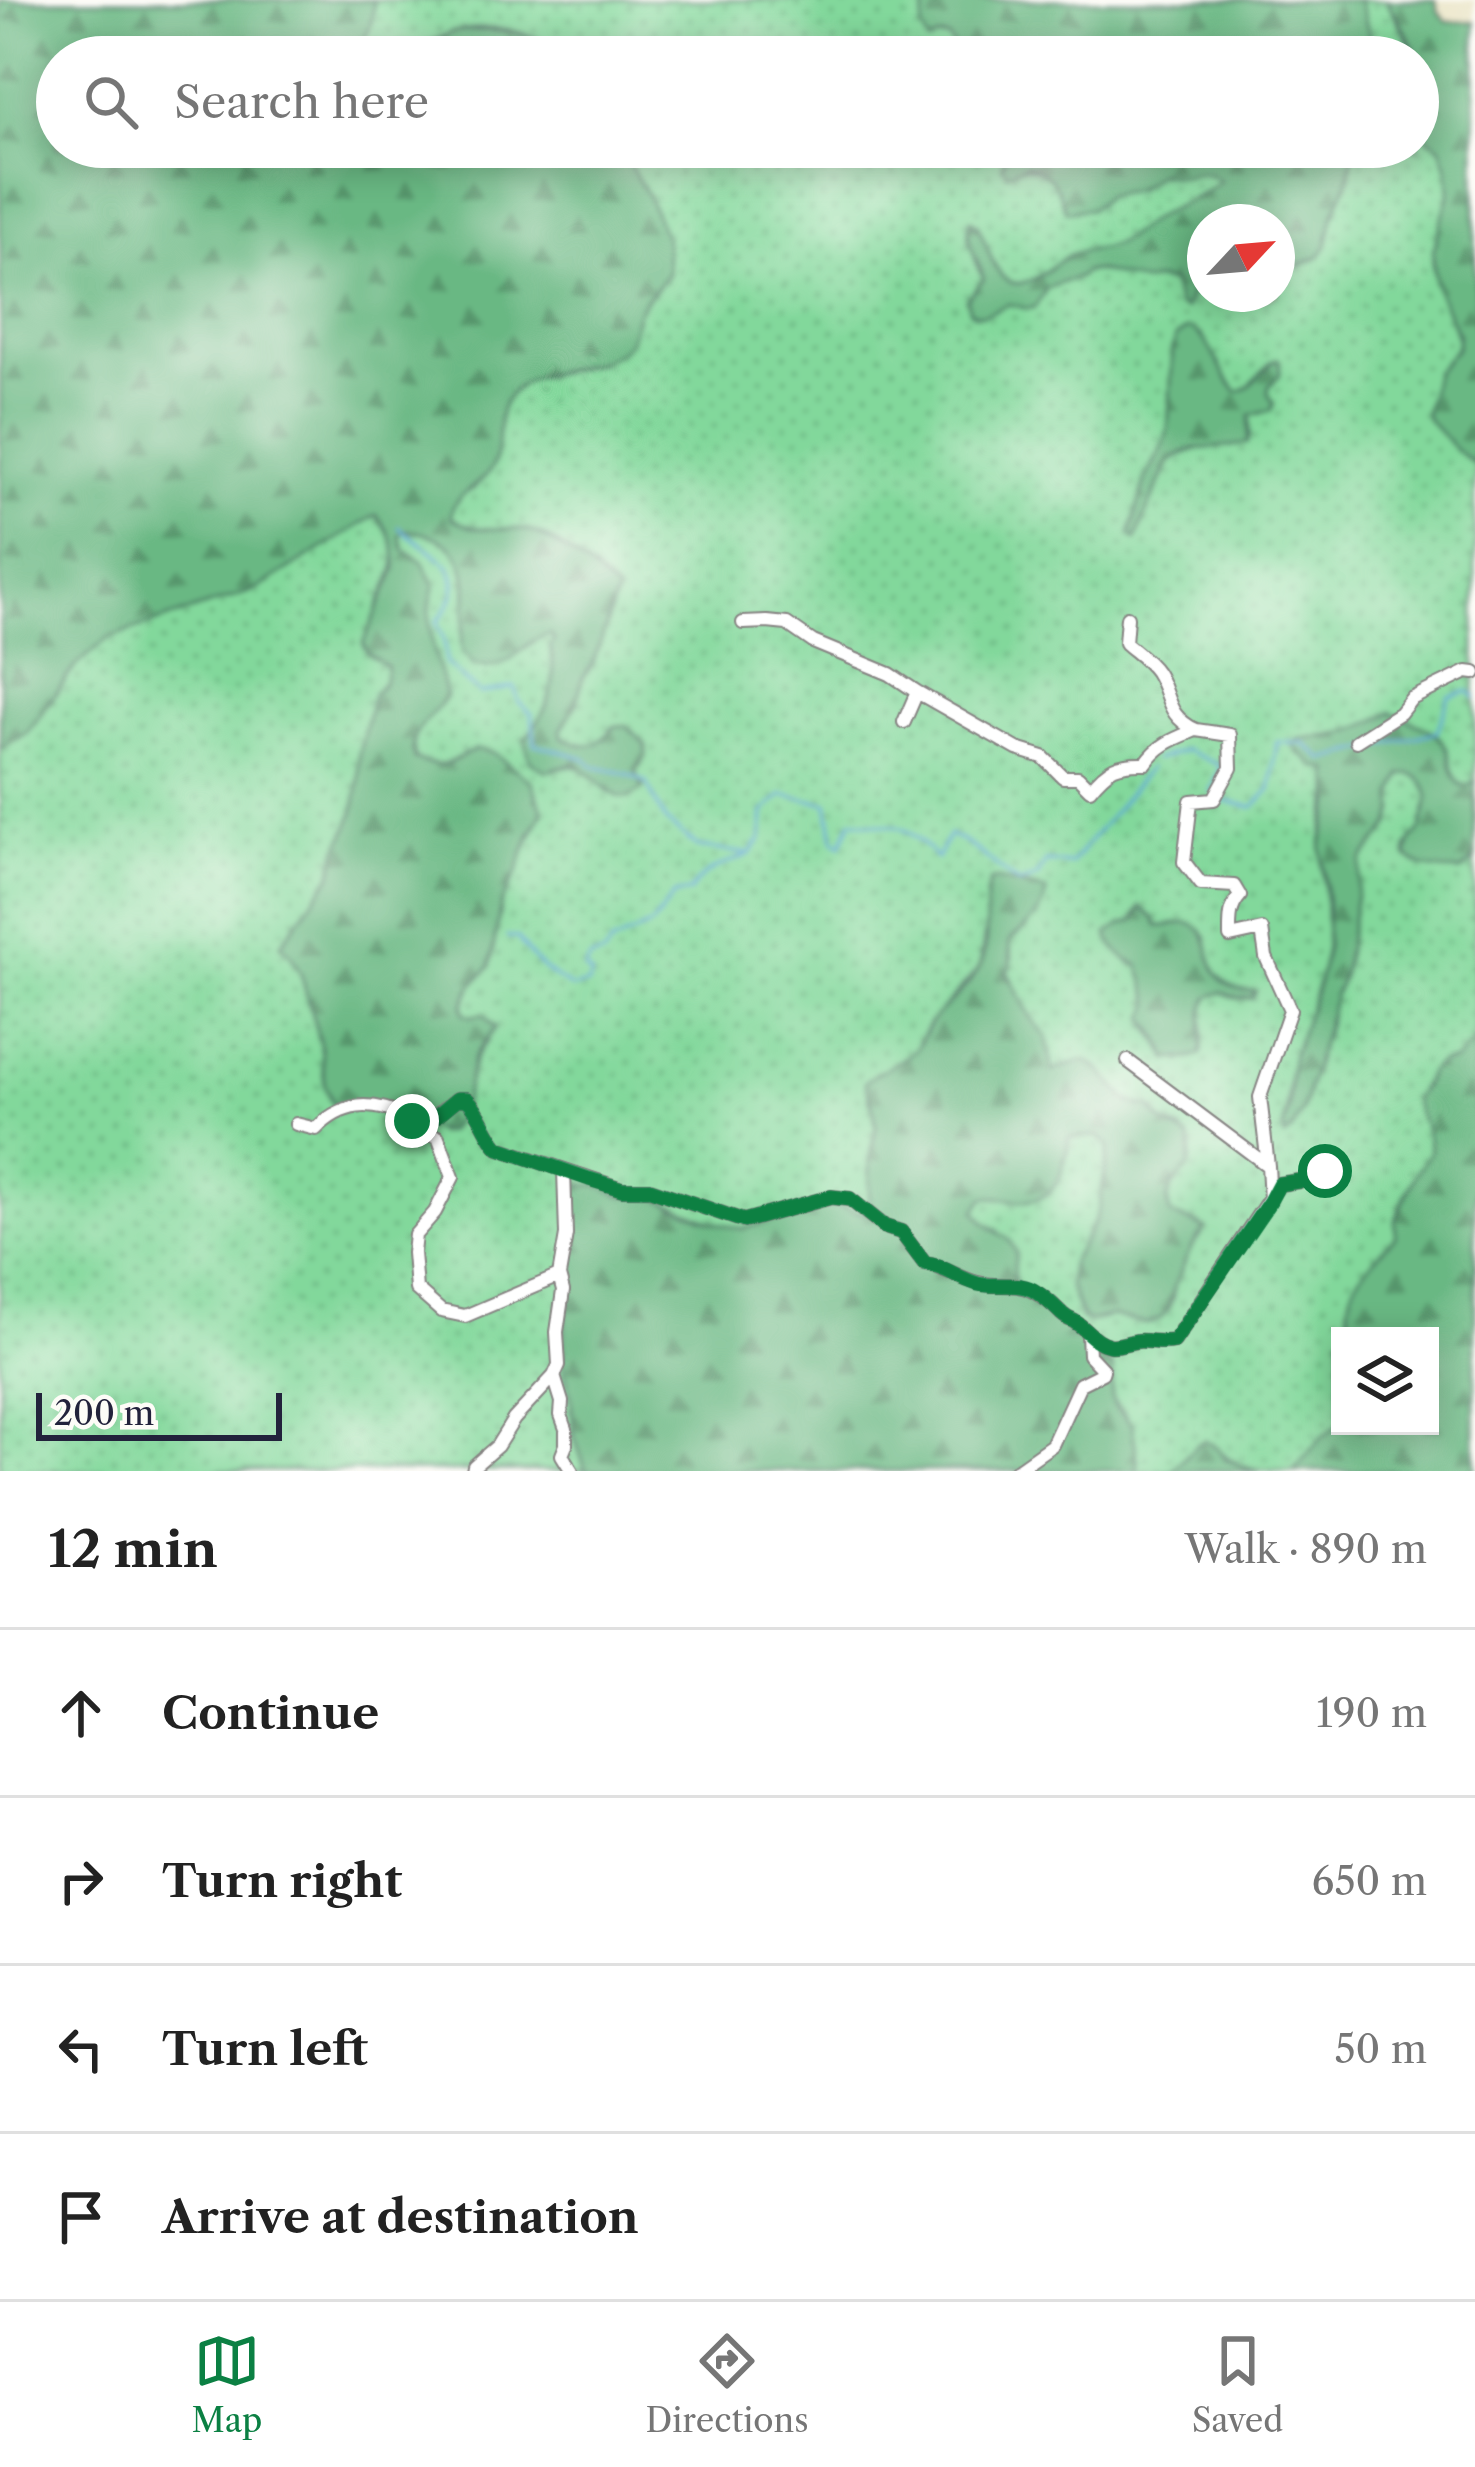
<!DOCTYPE html>
<html lang="en">
<head>
<meta charset="utf-8">
<style>
  :root { --surface:#fff; --page:#f6f6f6; --text:#222; --muted:#767676; --line:#e0e0e0; --accent:#0b8043 }
  body { margin:0; font-family:"Libre Caslon Text",serif; background:var(--page); color:var(--text) }
  .controls { position:absolute; right:36px; bottom:36px; display:grid; overflow:hidden; border-radius:0px; box-shadow:0 6px 30px #0003 }
  .controls button { width:108px; height:108px; display:grid; place-items:center; padding:0; border:0; border-bottom:3px solid var(--line); background:var(--surface); color:var(--text); font:60px sans-serif }
  .compass { position:absolute; left:1187px; top:204px; width:108px; height:108px; border-radius:50%; background:var(--surface); box-shadow:0 6px 30px #0003; rotate:64deg }
  .scale { position:absolute; left:36px; bottom:30px; width:246px; box-sizing:border-box; padding-left:12px; border:6px solid #22223b; border-top:0; font-size:33px; line-height:42px; white-space:nowrap; color:#22223b; -webkit-text-stroke:9px #fdfcf7; paint-order:stroke }
  .stop { position:absolute; width:36px; height:36px; margin:-27px; border:9px solid #0b8043; border-radius:50%; background:#fff }
  .stop.end { background:#0b8043; border-color:#fff; box-shadow:0 3px 12px #0008 }
  .list { margin:0; padding:0; list-style:none }
  h2 { display:flex; justify-content:space-between; align-items:center; height:156px; margin:0; padding:0 48px; font-size:51px }
  h2 small { font-size:39px; font-weight:400; color:var(--muted) }
  .list li { display:grid; grid-template-columns:78px 1fr auto; gap:36px; align-items:center; box-sizing:border-box; height:168px; padding:0 48px; border-top:3px solid var(--line) }
  .list b { display:block; font-size:45px; white-space:nowrap }
  .list em { font-size:39px; font-style:normal; color:var(--muted) }
  .icon { flex:none; width:66px; height:66px; fill:none; stroke:currentColor; stroke-width:2; stroke-linecap:round; stroke-linejoin:round }
  .map { position:relative; flex:none; width:1475px; height:1471px; overflow:hidden }
  .search { position:absolute; background:var(--surface); box-shadow:0 6px 30px #0003; left:36px; right:36px; top:36px; height:132px; display:flex; align-items:center; gap:30px; box-sizing:border-box; padding:0 42px; border-radius:66px; color:var(--muted); font-size:45px }
  .sheet { height:828px; background:var(--surface) }
  nav { display:flex; justify-content:space-around; align-items:center; box-sizing:border-box; height:168px; border-top:3px solid var(--line); background:var(--surface); font-size:33px; color:var(--muted) }
  nav a { display:grid; justify-items:center; gap:6px }
  nav .on { color:var(--accent) }
  .map>svg:first-child { display:block }
  .grass { fill:url(#grass-dots); stroke:#527d6b; stroke-width:3; fill-rule:evenodd }
  .forest { fill:url(#forest-firs); stroke:#466d5f; stroke-width:3 }
  .lines { fill:none; stroke-linecap:round; stroke-linejoin:round }
  .stream { stroke:#5ba6d3; stroke-width:3 }
  .minor-casing { stroke:#878483; stroke-width:16 }
  .minor { stroke:#fff; stroke-width:12 }
  .route { stroke:#0b8043; stroke-width:15 }
</style>
</head>
<body>
<div class="map">
<svg width="1475" height="1471" viewBox="0 0 1475 1471">
  <defs>
    <pattern id="grass-dots" width="8" height="8" patternUnits="userSpaceOnUse" patternTransform="scale(3)"><rect width="8" height="8" fill="#82d89b"/><path d="M2 2h.1M6 6h.1" fill="none" stroke="#70b986" stroke-width="1.8" stroke-linecap="round"/></pattern>
    <pattern id="forest-firs" width="22" height="20" patternUnits="userSpaceOnUse" patternTransform="scale(3)"><rect width="22" height="20" fill="#69b883"/><path d="M5 1l3.5 6h-7zM16 11l3.5 6h-7z" fill="#56956c"/></pattern>
  </defs>
  <rect width="100%" height="100%" fill="#fdfcf7"/>
  <filter id="ink" filterUnits="userSpaceOnUse"><feTurbulence type="fractalNoise" baseFrequency=".00833" numOctaves="2"/><feDisplacementMap in="SourceGraphic" scale="24" xChannelSelector="R" yChannelSelector="G"/><feConvolveMatrix kernelMatrix="1 2 1 2 8 2 1 2 1" color-interpolation-filters="sRGB"/></filter>
  <filter id="wash" filterUnits="userSpaceOnUse"><feTurbulence type="fractalNoise" baseFrequency=".004" numOctaves="4" result="noise"/><feDisplacementMap in="SourceGraphic" scale="48" xChannelSelector="R" yChannelSelector="G"/><feGaussianBlur stdDeviation="2.7" result="paint"/><feColorMatrix in="noise" values="0 0 0 0 0 0 0 0 0 0 0 0 0 0 0 0 0 1.4 0 .05"/><feComposite in="paint" operator="in"/></filter>
  <g filter="url(#wash)">
    <rect width="100%" height="100%" fill="#ece7cb"/>
    <path class="grass" d="M373,0H926L925,13L933,39L948,38L960,57H561C540,29 487,24 455,32C434,37 415,55 393,57C381,58 367,55 355,53C366,35 375,22 373,0Z
      M1359,0H1386L1417,57H1380L1370,36Z
      M1418,60C1422,70 1427,80 1426,91C1426,119 1413,128 1441,147C1446,162 1452,178 1450,194C1447,220 1430,241 1433,269C1436,289 1458,332 1457,341C1455,353 1443,364 1435,372L1455,449L1475,465V780L1468,785H1461C1448,770 1452,759 1444,747C1431,729 1410,722 1391,712C1376,722 1354,731 1337,735C1324,738 1310,737 1297,740L1294,746L1298,753L1330,770C1335,797 1324,817 1322,844C1319,878 1330,912 1326,947C1321,984 1304,1018 1293,1055C1287,1078 1290,1103 1283,1129L1293,1124L1306,1098L1313,1066L1326,1030L1335,993L1342,979L1362,860L1391,825C1398,807 1390,790 1403,774C1419,772 1425,783 1429,798L1421,829L1407,848V856C1425,869 1440,871 1462,871L1475,859V1040C1469,1047 1463,1056 1455,1060C1443,1067 1434,1066 1425,1079C1400,1119 1434,1119 1430,1149C1429,1157 1420,1166 1416,1174C1406,1193 1394,1214 1396,1236C1387,1243 1384,1249 1376,1257C1362,1272 1350,1285 1349,1308C1348,1320 1351,1324 1345,1336H1340V1423L1321,1438L1297,1468L1293,1471C1264,1471 1236,1471 1217,1447L1198,1444L1171,1471H1135C1137,1458 1134,1429 1126,1416C1122,1410 1116,1406 1112,1399L1098,1347L1019,1294L998,1230L985,1223L976,1211L983,1198L998,1195L1012,1200L1067,1153L1069,1137L1099,1136L1109,1147L1099,1208L1094,1222L1071,1262L1069,1285L1081,1319C1093,1321 1101,1316 1112,1316C1127,1317 1138,1325 1153,1323L1172,1300L1175,1284L1192,1246L1202,1235L1199,1224L1170,1215C1159,1177 1196,1178 1191,1150C1190,1143 1185,1138 1182,1131L1163,1123L1154,1110L1127,1100L1101,1071L1068,1068L1052,1072L1047,1037L1032,1019L1007,971L1012,958L1009,941C1025,926 1044,915 1046,891L1031,889L985,929L980,967L929,1024L914,1051L882,1072L875,1073L869,1098L874,1111L876,1127L870,1156L869,1205L863,1214L838,1206H822L743,1229L713,1222L652,1196H623L616,1192L572,1185L574,1232L567,1278L569,1294L563,1365L571,1398L574,1436L586,1471H0V748L28,732L74,668L108,638L256,590L375,514C411,553 394,567 379,606C373,621 373,640 371,656L382,661L388,668L383,682L373,694L359,753V784L354,814L337,853L331,876L281,944L291,955L301,974L321,1048L325,1086L336,1109L465,1090C473,1070 471,1057 488,1041L470,1016L464,1013L463,1006L472,985L490,967L501,903L543,811L532,782L464,754C441,768 440,768 415,759C406,733 430,715 446,696L435,663L423,562L404,549L400,535L405,530C479,537 470,587 461,644L525,649L542,635L550,634L554,640L550,647C559,683 549,711 525,739L553,770C582,758 589,775 610,793L643,788L636,771L645,757L612,728C600,751 581,747 562,736L561,730L577,702L582,679L592,665L607,619L597,574C577,561 554,536 529,531C499,525 480,535 451,518V508L460,496L473,489L493,466L501,406L510,395L521,384L535,378L598,363L631,337L639,308L668,274L665,237L647,195L619,147H1008L1002,166C1034,167 1056,167 1063,204L1096,205L1107,195L1137,189L1158,173L1172,176L1208,172L1220,181C1202,198 1176,204 1154,218C1141,226 1129,237 1115,244C1100,251 1083,249 1069,255C1052,263 1032,289 1010,282C996,277 983,238 978,225L970,238L977,266L984,279L967,299L970,311C982,320 997,308 1010,303C1046,315 1030,303 1047,287C1054,281 1067,282 1075,278C1078,277 1080,274 1083,273C1097,268 1154,279 1171,283L1178,306L1185,308L1193,288L1205,282V294H1244L1247,298H1269L1277,294V279L1282,273L1313,260L1327,245L1333,217L1348,182L1352,160L1359,147H1418ZM1201,334L1219,367L1237,391L1245,390L1271,362L1275,381L1269,386L1264,412L1250,416V437C1224,446 1190,445 1169,463L1143,519L1145,480L1163,446L1168,429L1173,348L1176,337ZM1137,913L1158,926L1188,924L1202,931L1207,937L1212,969L1228,984L1252,998H1237L1222,992L1209,997C1198,1017 1206,1034 1201,1054L1182,1060L1164,1052C1161,1040 1153,1036 1149,1025C1144,1014 1150,1016 1151,1005C1153,993 1144,976 1139,965L1131,963L1120,952L1121,925H1128L1134,921Z"/>
    <path class="forest" d="M0,0H373C375,22 367,35 356,53L381,57H57V147H619L647,195L665,237L668,274C659,285 645,297 639,310C632,325 634,341 619,351C586,375 523,363 503,405C494,424 502,451 491,469C480,488 451,494 451,517C479,536 495,525 524,530C551,534 597,574 617,593L602,638L592,665L582,679L577,702L561,730L562,737C588,751 597,748 615,726L626,725L646,745V757L636,771L643,788C617,817 597,771 575,765C567,763 554,769 546,771L530,761L525,739C549,711 559,683 550,647L554,640L550,634C518,642 514,673 474,665L463,652L461,644C470,587 479,537 405,530L400,535L404,549L423,562L435,586C421,624 438,660 446,697C432,717 406,732 414,759C449,772 446,762 477,749L494,753L532,782L543,812L530,835L517,873L501,903L490,967L472,985L463,1006L464,1013L471,1016L484,1014L495,1028C489,1039 477,1048 473,1060C467,1084 465,1114 446,1133L437,1132L386,1108L336,1109L325,1086L321,1048L301,974L291,955L281,944L331,876L337,853L354,814L359,784V753L373,694L383,683L387,667L368,653L363,643L396,569C397,548 390,530 376,515L256,590L108,638L74,668L28,732L0,748Z
      M926,0H1359L1370,36L1380,57H1174L1158,46L1150,47L1143,57H960L948,38L940,37L928,43L922,29Z
      M1386,0H1436L1438,11L1447,22L1475,21V465L1455,449L1427,419L1425,412L1435,372L1456,348L1458,335L1437,290L1434,274L1433,250L1450,192L1448,168L1441,147C1433,141 1423,138 1422,127C1420,114 1427,100 1426,88C1425,57 1402,26 1386,0Z
      M468,30C502,31 538,28 561,57H398L452,32Z
      M1008,147H1359L1352,160L1348,182L1333,217L1327,246L1320,256L1282,272L1277,279V222H1205V282L1193,288L1185,309L1178,306L1171,283L1158,280L1143,283L1099,271L1084,272L1079,277L1047,288L1035,307L1028,309L1010,304C997,308 982,320 970,311L966,299L984,279C978,259 962,240 971,219C987,232 990,275 1010,282C1032,290 1052,263 1069,255C1083,249 1100,251 1115,244C1129,237 1141,226 1154,218C1175,205 1202,198 1220,181C1198,165 1197,178 1176,176C1170,176 1164,174 1158,173L1137,189L1107,195L1090,209L1066,211C1054,181 1058,181 1027,164L1007,173L1002,166Z
      M1189,328C1213,339 1218,373 1237,391C1255,389 1261,366 1278,359L1280,361V375L1269,386L1268,393L1274,403L1271,410L1250,416L1248,443C1230,449 1209,446 1190,450C1184,452 1178,454 1173,459C1163,470 1142,524 1136,540L1130,535L1145,480L1163,446L1168,429L1173,347L1176,337Z
      M1391,712C1411,722 1437,727 1447,749C1453,764 1448,770 1461,785H1468L1475,780V859L1462,871C1441,871 1422,871 1407,856L1411,841L1421,829L1429,797C1425,783 1419,772 1402,775L1394,794L1395,810L1391,825L1362,860L1342,979L1335,993L1302,1112L1291,1132L1285,1137L1283,1129L1289,1106L1292,1058L1319,980L1326,947L1327,905L1321,848L1332,803L1330,770L1316,767L1293,746L1297,740C1310,736 1323,738 1336,735C1354,731 1376,722 1391,712Z
      M997,880L1046,891C1044,917 1027,926 1009,941L1011,966L1007,972L1032,1019L1047,1037L1052,1071L1081,1061L1089,1062L1101,1071L1127,1100L1142,1107L1149,1105C1153,1110 1156,1117 1162,1121C1183,1140 1197,1126 1189,1168C1175,1182 1161,1194 1171,1215L1206,1228L1192,1246L1175,1284L1169,1308L1160,1319L1146,1324L1111,1316L1089,1322L1082,1319L1069,1285L1071,1262L1094,1222L1099,1208L1109,1148L1099,1136L1069,1138C1065,1168 1059,1201 1022,1201C1007,1201 999,1195 984,1198L976,1211L985,1223L1009,1240L1016,1253L1013,1275L1020,1294L1098,1347L1113,1367L1112,1399L1115,1407L1132,1424L1138,1464L1135,1471H586L574,1436L571,1398L563,1365L565,1316L569,1302L567,1278L574,1232L571,1185H598L623,1196H652L713,1222L743,1229L822,1206H838L863,1213L869,1205L870,1156L876,1127L874,1111L865,1082C878,1069 898,1065 912,1052C922,1044 924,1031 932,1021C947,1002 972,986 981,964C993,938 979,907 990,881Z
      M1141,907L1155,919L1158,926C1167,927 1178,922 1187,923C1226,930 1190,989 1256,991L1252,998H1237L1222,992L1209,997C1198,1017 1207,1034 1201,1054C1189,1062 1180,1056 1168,1060L1163,1044L1146,1018L1152,1003L1139,965C1126,961 1110,948 1108,934L1121,925L1134,921Z
      M1475,1040V1471H1293L1321,1438L1340,1423V1426H1430V1336H1345C1351,1324 1349,1320 1349,1308C1349,1285 1362,1272 1376,1257C1384,1249 1386,1243 1396,1236L1395,1221L1416,1174L1430,1151L1428,1136L1414,1104V1097L1424,1086L1429,1072L1440,1063L1455,1061Z
      M1205,1441L1217,1447L1227,1460L1259,1471H1171L1198,1444Z"/>
    <g class="lines">
      <path class="stream" d="M399,527C436,558 480,568 437,622L444,640L446,664L480,694L514,687L519,702L532,714L535,744L585,758L595,767L624,773L646,782L665,821L698,847L750,854L762,838L764,812L783,795L828,803L834,840L841,845L852,820C901,829 901,819 937,859L949,835C972,842 998,869 1019,884L1037,877L1046,862L1071,864L1149,768
        M1155,760L1186,750L1221,766L1211,792
        M1218,800L1254,807L1271,789L1277,742L1305,744L1324,760L1437,732L1449,697L1469,691L1475,697
        M507,937L518,938C530,960 550,976 572,988L588,984L591,975L585,970L590,959L603,956L612,944L652,925L674,895L690,892C701,871 726,864 746,856"/>
    </g>
  </g>
  <g filter="url(#ink)">
    <g class="lines">
      <g class="minor-casing">
        <path id="minor" d="M743,623L767,622L787,624L813,642L890,674L917,692L1017,749L1043,757L1063,777H1078L1090,789C1108,767 1117,762 1146,763C1159,744 1174,739 1196,730C1165,715 1171,696 1156,672C1148,660 1135,652 1125,643L1127,617
          M904,722L917,692
          M1196,730L1230,735L1231,768L1214,799L1191,801L1184,862L1201,884L1234,886L1240,896C1229,908 1230,921 1230,937L1262,930L1266,957L1290,1010L1260,1097L1268,1166
          M1356,741L1400,713L1411,699L1467,672L1475,673
          M1128,1061L1268,1166L1270,1199
          M413,1121L435,1116L457,1099H467C482,1113 485,1133 499,1148L622,1189H650L744,1221L831,1197L850,1199L885,1227L901,1232L925,1264C943,1266 959,1279 978,1283C997,1288 1015,1281 1033,1291C1045,1297 1053,1305 1062,1314C1071,1322 1069,1317 1078,1324C1089,1332 1095,1342 1109,1345C1119,1347 1126,1342 1137,1341C1150,1340 1161,1344 1174,1341L1279,1184L1299,1181L1325,1171
          M296,1124L316,1129C342,1102 372,1100 406,1117C420,1125 420,1131 438,1137L453,1177L435,1212L415,1235L413,1253L416,1289L441,1311L465,1316L559,1276
          M564,1170L566,1235L559,1276L563,1291L557,1332L559,1365L554,1376L562,1402L561,1415L566,1429V1445L562,1455L572,1471
          M473,1471L474,1466L497,1446L514,1419L554,1376
          M1015,1471L1052,1445L1080,1384L1102,1373L1103,1370L1089,1355L1088,1335"/>
      </g>
      <use href="#minor" class="minor"/>
    </g>
  </g>
  <g class="lines" filter="url(#ink)">
    <path class="route" d="M412,1121L435,1117L457,1099H467C482,1113 485,1133 499,1148L589,1179L622,1189H650L744,1221L831,1197L850,1199L885,1227L901,1232L925,1264C943,1265 959,1279 978,1284C997,1288 1015,1281 1033,1290C1045,1297 1053,1305 1062,1314C1071,1322 1069,1317 1078,1324C1089,1332 1095,1342 1109,1345C1119,1347 1126,1342 1137,1341C1150,1340 1161,1344 1174,1341L1270,1201L1279,1184L1299,1181L1325,1171"/>
  </g>
</svg>
<div class="controls">
<button><svg class="icon" aria-label="layers" viewBox="0 0 24 24"><path d="M12 4l9 5-9 5-9-5zM3 14l9 5 9-5"/></svg></button>
</div>
<svg class="compass" viewBox="-18 -18 36 36"><path d="M0-13l5 13h-10z" fill="#e53935"/><path d="M0 13l5-13h-10z" fill="#767676"/></svg>
<div class="scale">200 m</div>
<div class="stop" style="left:1325px;top:1171px"></div>
<div class="stop end" style="left:412px;top:1121px"></div>
<div class="search"><svg class="icon" aria-label="search" viewBox="0 0 24 24"><circle cx="10" cy="10" r="6"/><path d="M15 15l6 6"/></svg>Search here</div>
</div>
<section class="sheet">
<h2>12 min<small>Walk · 890 m</small></h2>
<ul class="list">
<li><svg class="icon" aria-label="ahead" viewBox="0 0 24 24"><path d="M12 20V5M6 11l6-6 6 6"/></svg><div><b>Continue</b></div><em>190 m</em></li>
<li><svg class="icon" aria-label="right" viewBox="0 0 24 24"><path d="M7 20v-9h11M14 6l5 5-5 5"/></svg><div><b>Turn right</b></div><em>650 m</em></li>
<li><svg class="icon" aria-label="left" viewBox="0 0 24 24"><path d="M17 20v-9H6M10 6l-5 5 5 5"/></svg><div><b>Turn left</b></div><em>50 m</em></li>
<li><svg class="icon" aria-label="arrive" viewBox="0 0 24 24"><path d="M6 21V4h12l-3 4 3 4H6"/></svg><div><b>Arrive at destination</b></div></li>
</ul>
</section>
<nav>
<a class="on"><svg class="icon" aria-label="map" viewBox="0 0 24 24"><path d="M3 6l6-2 6 2 6-2v14l-6 2-6-2-6 2zM9 4v14M15 6v14"/></svg>Map</a>
<a><svg class="icon" aria-label="directions" viewBox="0 0 24 24"><path d="M12 3l9 9-9 9-9-9zM9 14v-3h6M13 9l2 2-2 2"/></svg>Directions</a>
<a><svg class="icon" aria-label="saved" viewBox="0 0 24 24"><path d="M7 4h10v16l-5-4-5 4z"/></svg>Saved</a>
</nav>
</body>
</html>
